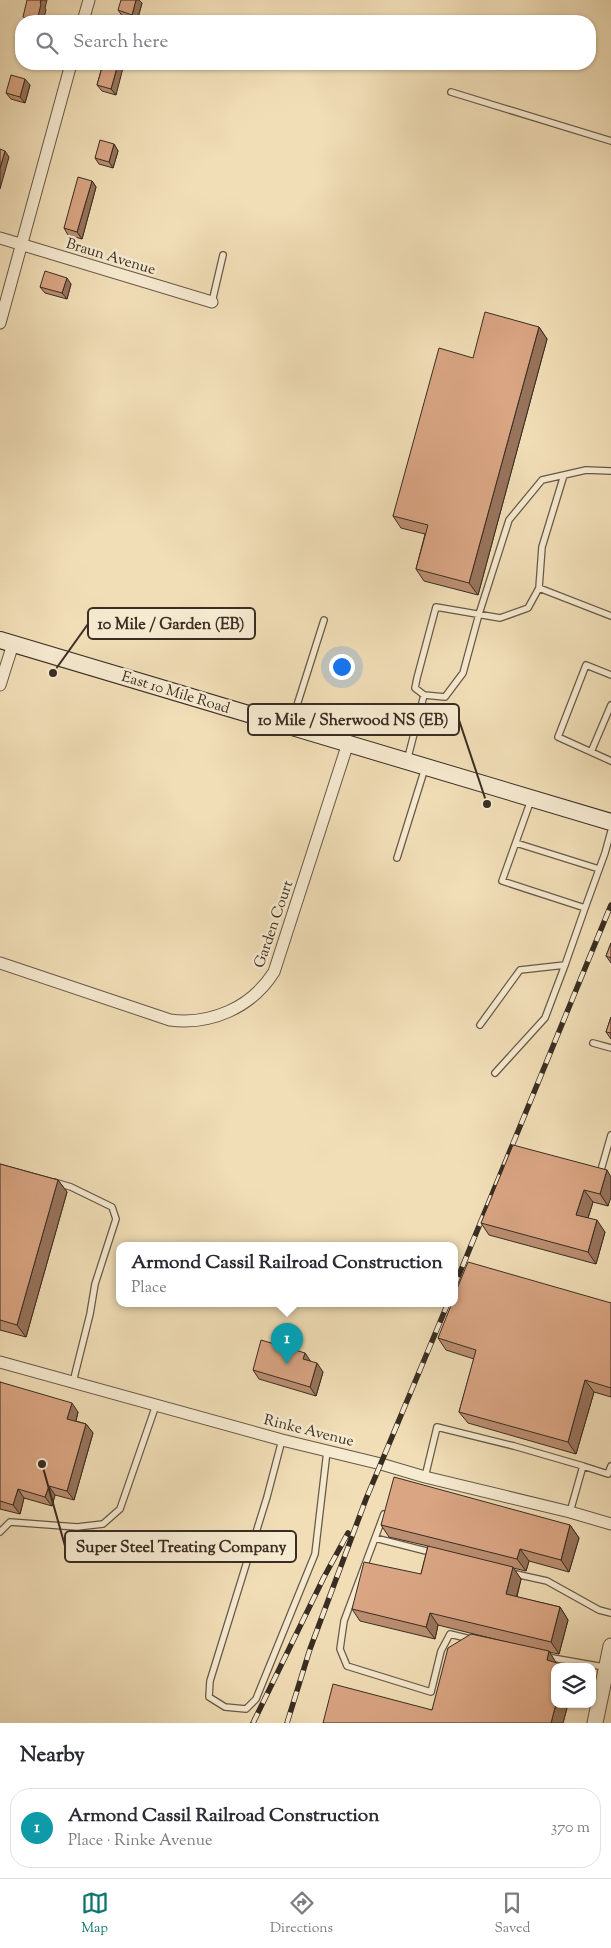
<!DOCTYPE html>
<html lang="en">
<head>
<meta charset="utf-8">
<style>
  :root { --surface:#fff; --page:#f2f2f3; --text:#2b2b33; --muted:#7c7c81; --line:#e1e1e2; --accent:#0f766e }
  body { margin:0; font-family:"Sorts Mill Goudy",serif; background:var(--page); color:var(--text) }
  .controls { position:absolute; right:15px; bottom:15px; display:grid; overflow:hidden; border-radius:10px; box-shadow:0 1px 4px #0004 }
  .controls button { width:45px; height:45px; display:grid; place-items:center; padding:0; border:0; border-bottom:1px solid var(--line); background:var(--surface); color:var(--text); font:25px sans-serif }
  .you { position:absolute; left:341px; top:666px; width:18px; height:18px; margin:-12px; border:4px solid #fff; border-radius:50%; background:#1a73e8; box-shadow:0 0 0 8px #1a73e833 }
  .badge { display:grid; place-items:center; width:32px; height:32px; border-radius:50%; background:var(--accent); color:#fff; font-size:16px; font-weight:700 }
  .pin { position:absolute; translate:-50% -41px; filter:drop-shadow(0 1px 2px #0008) }
  .pin::after { content:''; position:absolute; top:26px; width:18px; height:15px; background:inherit; clip-path:polygon(0 0,100% 0,50% 100%) }
  .popup { position:absolute; left:116px; top:1242px; width:342px; height:65px; box-sizing:border-box; display:grid; place-content:center; border-radius:10px; background:var(--surface); filter:drop-shadow(0 1px 4px #0005); font-size:16px; white-space:nowrap; color:var(--muted) }
  .popup b { font-size:19px; color:var(--text) }
  .popup::after { content:''; position:absolute; left:50%; top:100%; margin-left:-10px; border:10px solid transparent; border-top-color:var(--surface) }
  .list { margin:0; padding:0; list-style:none }
  h2 { display:flex; justify-content:space-between; align-items:center; height:65px; margin:0; padding:0 20px; font-size:21px }
  h2 small { font-size:16px; font-weight:400; color:var(--muted) }
  .list li { display:grid; grid-template-columns:32px 1fr auto; gap:15px; align-items:center; box-sizing:border-box; height:80px; margin:0 10px 10px; padding:0 10px; border:1px solid var(--line); border-radius:20px }
  .list b { display:block; font-size:19px; white-space:nowrap }
  .list p { margin:0; font-size:16px; white-space:nowrap; color:var(--muted) }
  .list em { font-size:16px; font-style:normal; color:var(--muted) }
  .icon { flex:none; width:28px; height:28px; fill:none; stroke:currentColor; stroke-width:2; stroke-linecap:round; stroke-linejoin:round }
  .map { position:relative; flex:none; width:611px; height:1723px; overflow:hidden }
  .search { position:absolute; background:var(--surface); box-shadow:0 1px 4px #0004; left:15px; right:15px; top:15px; height:55px; display:flex; align-items:center; gap:12px; box-sizing:border-box; padding:0 18px; border-radius:20px; color:var(--muted); font-size:19px }
  .sheet { height:155px; background:var(--surface) }
  nav { display:flex; justify-content:space-around; align-items:center; box-sizing:border-box; height:70px; border-top:1px solid var(--line); background:var(--surface); font-size:14px; color:var(--muted) }
  nav a { display:grid; justify-items:center; gap:2px }
  nav .on { color:var(--accent) }
  .map>svg:first-child { display:block }
  .lines { fill:none; stroke-linecap:round; stroke-linejoin:round }
  .service-casing { stroke:#675947; stroke-width:8 }
  .minor-casing { stroke:#675947; stroke-width:13 }
  .tertiary-casing { stroke:#675947; stroke-width:17 }
  .secondary-casing { stroke:#392d22; stroke-width:18 }
  .service { stroke:#f6ead0; stroke-width:5.5 }
  .minor { stroke:#f6ead0; stroke-width:11 }
  .tertiary { stroke:#f6ead0; stroke-width:15 }
  .secondary { stroke:#f6ead0; stroke-width:16 }
  .rail-casing { stroke:#392d22; stroke-width:5.5 }
  .rail { stroke:#f6ead0; stroke-width:4; stroke-dasharray:11; stroke-linecap:butt }
  .wall { fill:#bb8e71; stroke:#392d22 }
  .shaded-wall { fill:#98745c; stroke:#392d22 }
  .building { fill:#d9a583; stroke:#392d22 }
  .labels { text-anchor:middle; stroke-width:5; stroke-linejoin:round; paint-order:stroke }
  .street-label { font-size:15px; fill:#392d22; stroke:#f6ead0 }
  .leader { fill:none; stroke:#392d22; stroke-width:2 }
  .callout-dot { fill:#392d22; stroke:#f6ead0; stroke-width:2 }
  .callout { fill:#f6ead0; stroke:#392d22; stroke-width:2 }
  .callout-label { font-size:16px; text-anchor:middle; font-weight:bold; fill:#392d22 }
</style>
</head>
<body>
<div class="map">
<svg width="611" height="1723" viewBox="0 0 611 1723">
  <rect width="100%" height="100%" fill="#f1deb7"/>
  <filter id="stains"><feTurbulence type="fractalNoise" baseFrequency=".004" numOctaves="4"/><feColorMatrix values="0 0 0 0 .2 0 0 0 0 .09 0 0 0 0 .02 0 0 0 .5 -.17"/></filter>
  <radialGradient id="worn" r=".72"><stop offset=".6" stop-color="#630" stop-opacity="0"/><stop offset="1" stop-color="#630" stop-opacity=".3"/></radialGradient>
  <g class="lines">
    <g class="service-casing">
      <path id="service" d="M451,92L611,141
        M212,302L223,255
        M539,588L542,547L564,475
        M611,675L586,665L558,737L611,761
        M424,695L445,697L463,673L479,614L509,520L542,480L586,470L611,471
        M291,724L324,620
        M591,752L611,705
        M407,761L424,695L415,688L417,678L436,607L500,618L528,608L539,588L611,616
        M531,800L502,881L585,908L605,853L611,831
        M516,843L599,869
        M397,858L425,768
        M480,1025L520,970L565,965L585,908
        M593,1043L611,1048
        M495,1073L545,1018L565,965
        M601,1170L611,1135
        M54,1182L71,1187L112,1207L116,1219L95,1284L90,1314L73,1382
        M282,1440L267,1497L210,1681L209,1697L225,1707L246,1709L256,1699L315,1554L327,1451
        M583,1466L608,1474L611,1466
        M425,1477L437,1427L514,1446L583,1466L570,1512
        M384,1514L344,1621L340,1649L347,1666L431,1692L441,1651L450,1634L470,1639
        M0,1532L10,1522L77,1527L103,1524L120,1509L156,1405
        M375,1538L434,1553
        M511,1573L547,1581L599,1610L611,1613
        M547,1657L604,1667"/>
    </g>
    <g class="minor-casing">
      <path id="minor" d="M83,21L89,0
        M0,238L212,302
        M0,323L71,64
        M0,685L13,644
        M0,963L170,1020C211,1025 251,1008 274,972L348,743
        M0,1362L282,1440L381,1464L425,1477L570,1512L611,1524"/>
    </g>
    <g class="tertiary-casing">
      <path id="tertiary" d="M595,1723L611,1646"/>
    </g>
    <g class="secondary-casing">
      <path id="secondary" d="M0,640L611,822"/>
    </g>
    <use href="#service" class="service"/>
    <use href="#minor" class="minor"/>
    <use href="#tertiary" class="tertiary"/>
    <use href="#secondary" class="secondary"/>
    <g class="rail-casing">
      <path id="rail" d="M454,1287L611,905
        M253,1723L324,1577L348,1533
        M287,1723L310,1649L366,1499L448,1303"/>
    </g>
    <use href="#rail" class="rail"/>
  </g>
  <path class="wall" d="M142,3L137,21L123,17L118,10Z
    M103,64L116,95L102,91L97,85Z
    M126,64H145L143,69Z
    M30,85L25,103L11,99L6,93Z
    M114,144L118,151L113,168L99,164L95,158Z
    M92,181L96,187L82,239L68,235L64,228Z
    M71,284L67,299L45,293L40,287Z
    M539,327L547,339L478,595L424,581L416,569L425,534L401,528L393,516L473,358Z
    M611,943V963L606,956Z
    M611,1017V1039L606,1032Z
    M0,1164L58,1180L67,1192L26,1337L0,1330Z
    M607,1170L608,1206L593,1202L588,1218L605,1232L596,1264L489,1235L481,1223Z
    M611,1303V1397L594,1392L576,1454L468,1423L459,1412L474,1359L446,1350L438,1338Z
    M305,1353L310,1361L323,1372L316,1396L259,1379L253,1370Z
    M0,1382L78,1412L76,1421L86,1424L93,1433L74,1500L55,1495L52,1506L24,1498L20,1514L0,1509Z
    M381,1525H570L579,1538L569,1572L529,1561L526,1571L513,1568L521,1579L517,1597L560,1607L568,1620L559,1654L549,1652L568,1704L563,1723H323L432,1710L514,1644L438,1625L435,1639L360,1621L352,1609L421,1574L428,1546L389,1537Z"/>
  <path class="shaded-wall" d="M41,0H47L45,8L46,10L43,21H37Z
    M136,0H139L142,3L137,21L132,15Z
    M118,64H124L116,95L111,89Z
    M140,64H145L143,69Z
    M25,79L30,85L25,103L20,97Z
    M114,144L118,151L113,168L109,162Z
    M5,151L9,157L0,189V168Z
    M92,181L96,187L82,239L77,232Z
    M67,278L71,284L67,299L62,293Z
    M539,327L547,339L478,595L469,583Z
    M607,1170L611,1177V1197L608,1206L600,1194Z
    M58,1180L67,1192L26,1337L17,1325Z
    M584,1190L593,1202L585,1227L576,1215Z
    M597,1220L605,1232L596,1264L588,1252Z
    M305,1353L311,1362L303,1359Z
    M317,1363L323,1372L316,1396L310,1387Z
    M585,1380L594,1392L576,1454L568,1442Z
    M72,1403L78,1412L74,1428L67,1419Z
    M86,1424L93,1433L74,1500L67,1491Z
    M49,1486L55,1495L52,1506L45,1497Z
    M18,1489L24,1498L20,1514L13,1505Z
    M570,1525L579,1538L569,1572L561,1560Z
    M520,1549L529,1561L526,1571L517,1559Z
    M513,1567L521,1579L514,1606L506,1594Z
    M560,1607L568,1620L559,1654L551,1642Z
    M430,1613L438,1625L435,1639L426,1627Z
    M549,1651L557,1664L547,1660Z
    M556,1704H568L563,1723H551Z"/>
  <path class="building" d="M27,0H41L40,3L41,4L37,21H27V19L23,17Z
    M121,0H136L132,15L118,10Z
    M21,40V53L18,52Z
    M103,64H118L111,89L97,85Z
    M11,75L25,79L20,97L6,93Z
    M100,140L114,144L109,162L95,158Z
    M0,149L5,151L0,168Z
    M78,177L92,181L77,232L64,228Z
    M45,271L67,278L62,293L40,287Z
    M485,312L539,327L469,583L416,569L428,525L393,516L439,348L473,358Z
    M611,943V958L606,956Z
    M611,1017V1033L606,1032Z
    M513,1145L607,1170L600,1194L584,1190L576,1215L597,1220L588,1252L481,1223Z
    M0,1164L58,1180L17,1325L0,1320Z
    M468,1262L611,1303V1388L585,1380L568,1442L459,1412L476,1350L438,1338L452,1303H454V1296Z
    M261,1340L305,1353L303,1359L317,1363L310,1387L253,1370Z
    M0,1382L72,1403L67,1419L86,1424L67,1491L49,1486L45,1497L18,1489L13,1505L0,1501Z
    M394,1477L570,1525L561,1560L520,1549L517,1559L381,1525Z
    M428,1546L513,1567L506,1594L560,1607L551,1642L430,1613L426,1627L352,1609L364,1562L421,1574Z
    M471,1634L549,1651L547,1660L567,1666V1667H555V1704H556L551,1723H323L333,1684L432,1710L448,1648Z"/>
  <g class="labels">
    <g class="street-label">
      <text transform="translate(111 256) rotate(17)" y="5">Braun Avenue</text>
      <text transform="translate(176 692) rotate(17)" y="5">East 10 Mile Road</text>
      <text transform="translate(273 924) rotate(-71)" y="5">Garden Court</text>
      <text transform="translate(309 1430) rotate(14)" y="5">Rinke Avenue</text>
    </g>
  </g>
  <path class="leader" d="M53 673L88 624M487 804L459 720M42 1464L65 1546"/>
  <g class="callout-dot">
    <circle cx="53" cy="673" r="5"/>
    <circle cx="487" cy="804" r="5"/>
    <circle cx="42" cy="1464" r="5"/>
  </g>
  <g class="callout">
    <rect x="88" y="608" width="167" height="31" rx="5"/>
    <rect x="248" y="704" width="211" height="31" rx="5"/>
    <rect x="65" y="1531" width="231" height="31" rx="5"/>
  </g>
  <g class="callout-label">
    <text x="171" y="629">10 Mile / Garden (EB)</text>
    <text x="353" y="725">10 Mile / Sherwood NS (EB)</text>
    <text x="181" y="1552">Super Steel Treating Company</text>
  </g>
  <rect width="100%" height="100%" filter="url(#stains)"/>
  <rect width="100%" height="100%" fill="url(#worn)"/>
</svg>
<div class="controls">
<button><svg class="icon" aria-label="layers" viewBox="0 0 24 24"><path d="M12 4l9 5-9 5-9-5zM3 14l9 5 9-5"/></svg></button>
</div>
<div class="you"></div>
<div class="pin badge" style="left:287px;top:1364px;background:#0f9aa8">1</div>
<div class="popup"><b>Armond Cassil Railroad Construction</b>Place</div>
<div class="search"><svg class="icon" aria-label="search" viewBox="0 0 24 24"><circle cx="10" cy="10" r="6"/><path d="M15 15l6 6"/></svg>Search here</div>
</div>
<section class="sheet">
<h2>Nearby<small></small></h2>
<ul class="list">
<li><span class="badge" style="background:#0f9aa8">1</span><div><b>Armond Cassil Railroad Construction</b><p>Place · Rinke Avenue</p></div><em>370 m</em></li>
</ul>
</section>
<nav>
<a class="on"><svg class="icon" aria-label="map" viewBox="0 0 24 24"><path d="M3 6l6-2 6 2 6-2v14l-6 2-6-2-6 2zM9 4v14M15 6v14"/></svg>Map</a>
<a><svg class="icon" aria-label="directions" viewBox="0 0 24 24"><path d="M12 3l9 9-9 9-9-9zM9 14v-3h6M13 9l2 2-2 2"/></svg>Directions</a>
<a><svg class="icon" aria-label="saved" viewBox="0 0 24 24"><path d="M7 4h10v16l-5-4-5 4z"/></svg>Saved</a>
</nav>
</body>
</html>
